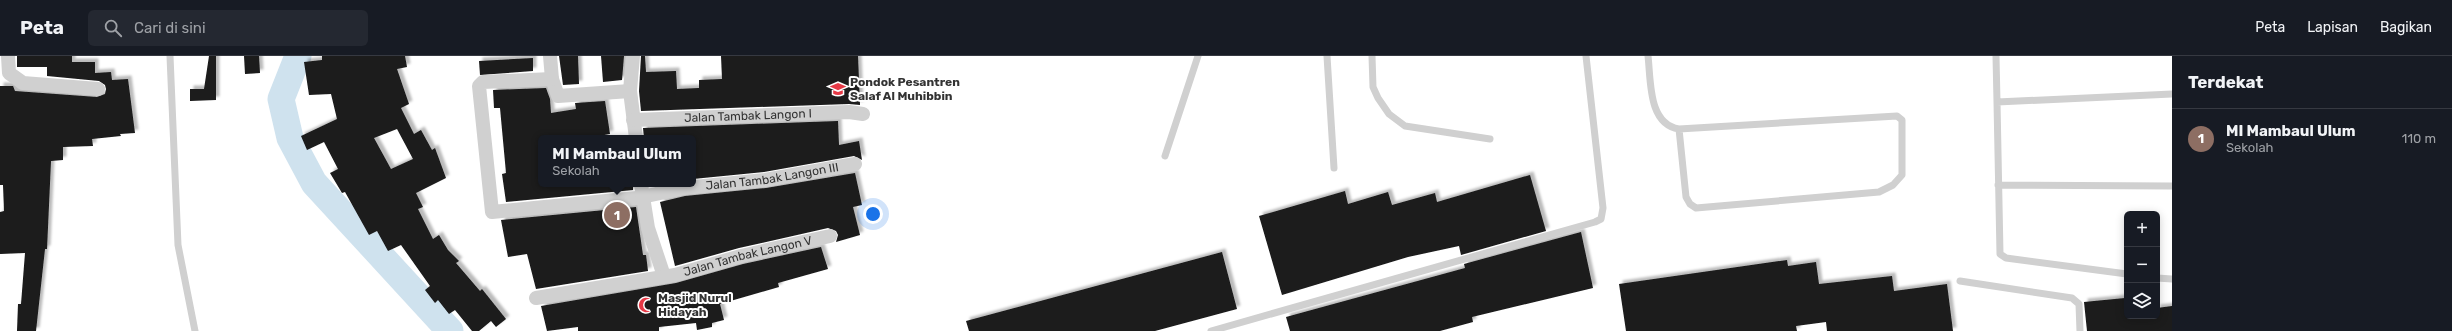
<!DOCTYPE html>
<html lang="id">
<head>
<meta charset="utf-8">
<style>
  :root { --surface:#171b24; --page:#242831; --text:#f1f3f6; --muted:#9ea1a6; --line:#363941; --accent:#0f766e }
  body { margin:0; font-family:Rubik,sans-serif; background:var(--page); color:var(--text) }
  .controls { position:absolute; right:12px; bottom:12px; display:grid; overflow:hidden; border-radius:6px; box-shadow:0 2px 10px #0003 }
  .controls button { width:36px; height:36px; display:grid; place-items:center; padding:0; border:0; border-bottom:1px solid var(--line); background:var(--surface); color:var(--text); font:20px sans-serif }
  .you { position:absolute; left:873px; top:158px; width:14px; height:14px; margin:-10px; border:3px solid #fff; border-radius:50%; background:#1a73e8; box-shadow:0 0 0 6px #1a73e833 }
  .badge { display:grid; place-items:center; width:26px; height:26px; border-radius:50%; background:var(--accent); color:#fff; font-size:13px; font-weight:700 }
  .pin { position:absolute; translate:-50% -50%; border:2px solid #fff; box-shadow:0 1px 4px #0006 }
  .popup { position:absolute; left:538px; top:79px; width:158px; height:52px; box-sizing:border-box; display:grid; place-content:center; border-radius:6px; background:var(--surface); filter:drop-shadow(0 1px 3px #0005); font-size:13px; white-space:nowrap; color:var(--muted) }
  .popup b { font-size:15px; color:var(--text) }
  .popup::after { content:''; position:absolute; left:50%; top:100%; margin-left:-8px; border:8px solid transparent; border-top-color:var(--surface) }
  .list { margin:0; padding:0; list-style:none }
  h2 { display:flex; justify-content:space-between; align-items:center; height:52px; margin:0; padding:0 16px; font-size:17px }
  h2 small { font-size:13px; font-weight:400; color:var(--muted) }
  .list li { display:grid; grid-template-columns:26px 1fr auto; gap:12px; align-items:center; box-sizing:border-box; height:60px; padding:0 16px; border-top:1px solid var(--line) }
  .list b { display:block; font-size:15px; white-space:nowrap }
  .list p { margin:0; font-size:13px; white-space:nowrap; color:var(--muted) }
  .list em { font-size:13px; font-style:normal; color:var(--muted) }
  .icon { flex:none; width:22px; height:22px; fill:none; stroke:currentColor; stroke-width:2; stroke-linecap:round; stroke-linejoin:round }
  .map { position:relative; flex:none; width:2172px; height:275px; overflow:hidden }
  header { display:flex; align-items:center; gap:24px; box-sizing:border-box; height:56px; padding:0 20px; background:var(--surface); border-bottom:1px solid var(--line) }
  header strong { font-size:19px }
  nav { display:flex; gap:22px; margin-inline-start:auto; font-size:14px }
  .search { width:280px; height:36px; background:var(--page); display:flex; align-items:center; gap:10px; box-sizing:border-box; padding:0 14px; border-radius:6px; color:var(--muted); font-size:15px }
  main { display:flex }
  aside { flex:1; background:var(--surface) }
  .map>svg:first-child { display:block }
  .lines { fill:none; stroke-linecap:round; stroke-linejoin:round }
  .river { stroke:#cfe2ee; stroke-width:27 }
  .building { fill:#1a1a1a; fill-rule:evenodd; filter:url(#shadow) }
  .service { stroke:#d0d0d0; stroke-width:7 }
  .minor { stroke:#d0d0d0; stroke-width:14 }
  .labels { text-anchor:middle; stroke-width:4; stroke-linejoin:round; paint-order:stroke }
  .poi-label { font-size:12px; font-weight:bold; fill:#333; stroke:#fff; text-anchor:start }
  .street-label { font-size:12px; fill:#333; stroke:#fff }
</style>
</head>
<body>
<header>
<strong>Peta</strong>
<div class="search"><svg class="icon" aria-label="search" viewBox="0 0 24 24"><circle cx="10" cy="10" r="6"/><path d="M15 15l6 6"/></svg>Cari di sini</div>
<nav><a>Peta</a><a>Lapisan</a><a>Bagikan</a></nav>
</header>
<main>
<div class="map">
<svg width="2172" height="275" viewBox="0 0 2172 275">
  <defs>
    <filter id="shadow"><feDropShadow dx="3.5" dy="-3.5" stdDeviation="1" flood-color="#0004"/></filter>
  </defs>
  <rect width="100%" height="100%" fill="#fff"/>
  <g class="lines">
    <path class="river" d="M298,0L281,43L290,82L314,127L450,275"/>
  </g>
  <path class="building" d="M17,0H72V6H95V17L111,16L112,24L128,23L135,77L120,78L121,80L92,83L93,90L63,91V104L51,105L47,193H45L36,275H17L18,248H21L25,197L0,198V156L4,155L3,129H0V30H13L15,35L97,41L105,38L106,33L105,29L99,25L47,20V11H17Z
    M209,0H216V44L190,45V33H204Z
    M244,0H259L260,17L245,18Z
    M322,0H405L407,11L397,13L409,48L401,52L414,78L421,74L432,94L435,92L446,122L416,137L423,151L418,153L433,183L439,179L448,194L459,205L456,207L480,235L482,233L506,263L496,271L491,265L479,275H472L455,254L449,258L438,244L435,247L425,234L430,230L401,189L388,195L377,175L369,179L345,136L342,137L330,117L338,113L324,86L307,94L301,80L337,63L331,38L309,39L304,6L322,4ZM397,73L413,103L391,113L374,82Z
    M559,0H578L579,28L563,29Z
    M601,0H624L622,24L603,26Z
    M641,0H645L646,16L676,15L677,33L699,32V24L722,23L721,0H858L860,49L849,48L641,55L639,35Z
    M533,2V15L480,19L479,5Z
    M546,32L550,43L551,57L576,53L575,47L605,45L610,78L587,82H541V128H633V134L506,146L502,118L506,117L500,52H494L493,34Z
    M838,65L839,89L859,85L862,104L854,100L764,116L693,123V82H644L643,72Z
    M855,117L862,149L853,151L860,179L836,186L838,179L836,175L828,172L739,192L675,210L660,146L685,140L766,132Z
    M1530,119L1546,175L1461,199L1459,190L1408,201L1282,239L1259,160L1345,135L1348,148L1388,136L1392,149L1435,137L1437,146Z
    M636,151L643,199H646L648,215L536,233L527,198L508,201L501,164Z
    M1581,176L1593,232L1472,261L1473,266L1440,275H1290L1286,261L1465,212L1464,208Z
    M821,191L828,213L778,227L779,231L720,248L724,264L712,267V271L697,274L696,267L659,271V275H578V271L547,275L541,250L676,227L743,208Z
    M1222,196L1237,253L1155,275H969L966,265Z
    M1787,204L1788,210L1816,206L1819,228L1892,220L1894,235L1947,228L1953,275H1827L1826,266L1796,270L1797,275H1626L1619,228Z
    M2125,242L2127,260H2157V252L2172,250V275H2087L2084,246Z"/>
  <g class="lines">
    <path class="service" d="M170,0L178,189L195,275
      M1327,0L1334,112
      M1372,0L1373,31L1378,42L1389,58L1405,70L1490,83
      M1648,0C1651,25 1648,68 1679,73L1897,60L1902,64V119L1893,129L1879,136L1696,152L1690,148L1686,141L1679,73
      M1996,0L1997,46L2172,38
      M1997,46L2000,198L2006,202L2127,218
      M1165,100L1198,0
      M1998,129L2172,130
      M2157,222L2172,223
      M1960,225L2072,242L2079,248L2080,275
      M1211,275L1595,166L1601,163L1603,152L1586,0"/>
    <g class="minor">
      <path d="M8,0L9,17L23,27L98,33"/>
      <path d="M550,0L552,23L558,40L630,35"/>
      <path d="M633,0L630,35L636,82"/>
      <path id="s1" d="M552,23L483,26L479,30L492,156L637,142L684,132L765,124L855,108"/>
      <path id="s2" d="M633,64L849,56L863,58"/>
      <path d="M641,128L648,172L664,220"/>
      <path id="s3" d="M536,242L675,219L741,200L830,180"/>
    </g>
  </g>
  <defs>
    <g id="school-bare" transform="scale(1.2)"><path d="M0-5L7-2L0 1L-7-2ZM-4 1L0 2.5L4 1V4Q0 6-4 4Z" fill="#e63946" stroke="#fff" stroke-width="2.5" paint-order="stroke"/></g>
    <g id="mosque-bare" transform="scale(1.2)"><path d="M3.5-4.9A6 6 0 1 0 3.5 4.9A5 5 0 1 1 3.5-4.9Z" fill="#e63946" stroke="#fff" stroke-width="2.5" paint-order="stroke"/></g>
  </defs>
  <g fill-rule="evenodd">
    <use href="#school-bare" x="838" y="33"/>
    <use href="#mosque-bare" x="646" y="249"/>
  </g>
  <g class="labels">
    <g class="poi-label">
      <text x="850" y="30">Pondok Pesantren<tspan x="850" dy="14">Salaf Al Muhibbin</tspan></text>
      <text x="658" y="246">Masjid Nurul<tspan x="658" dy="14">Hidayah</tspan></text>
    </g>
    <g class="street-label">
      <text dy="4" stroke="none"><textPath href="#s2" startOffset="115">Jalan Tambak Langon I</textPath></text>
      <text dy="4" stroke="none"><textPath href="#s1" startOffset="484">Jalan Tambak Langon III</textPath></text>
      <text dy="4" stroke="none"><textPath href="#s3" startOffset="216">Jalan Tambak Langon V</textPath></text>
    </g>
  </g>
</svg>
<div class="controls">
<button>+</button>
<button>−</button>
<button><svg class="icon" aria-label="layers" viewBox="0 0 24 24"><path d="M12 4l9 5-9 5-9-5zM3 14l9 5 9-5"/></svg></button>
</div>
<div class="you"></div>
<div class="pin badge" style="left:617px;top:159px;background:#8d6e63">1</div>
<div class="popup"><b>MI Mambaul Ulum</b>Sekolah</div>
</div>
<aside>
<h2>Terdekat<small></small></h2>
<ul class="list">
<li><span class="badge" style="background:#8d6e63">1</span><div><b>MI Mambaul Ulum</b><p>Sekolah</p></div><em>110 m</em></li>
</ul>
</aside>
</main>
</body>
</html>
